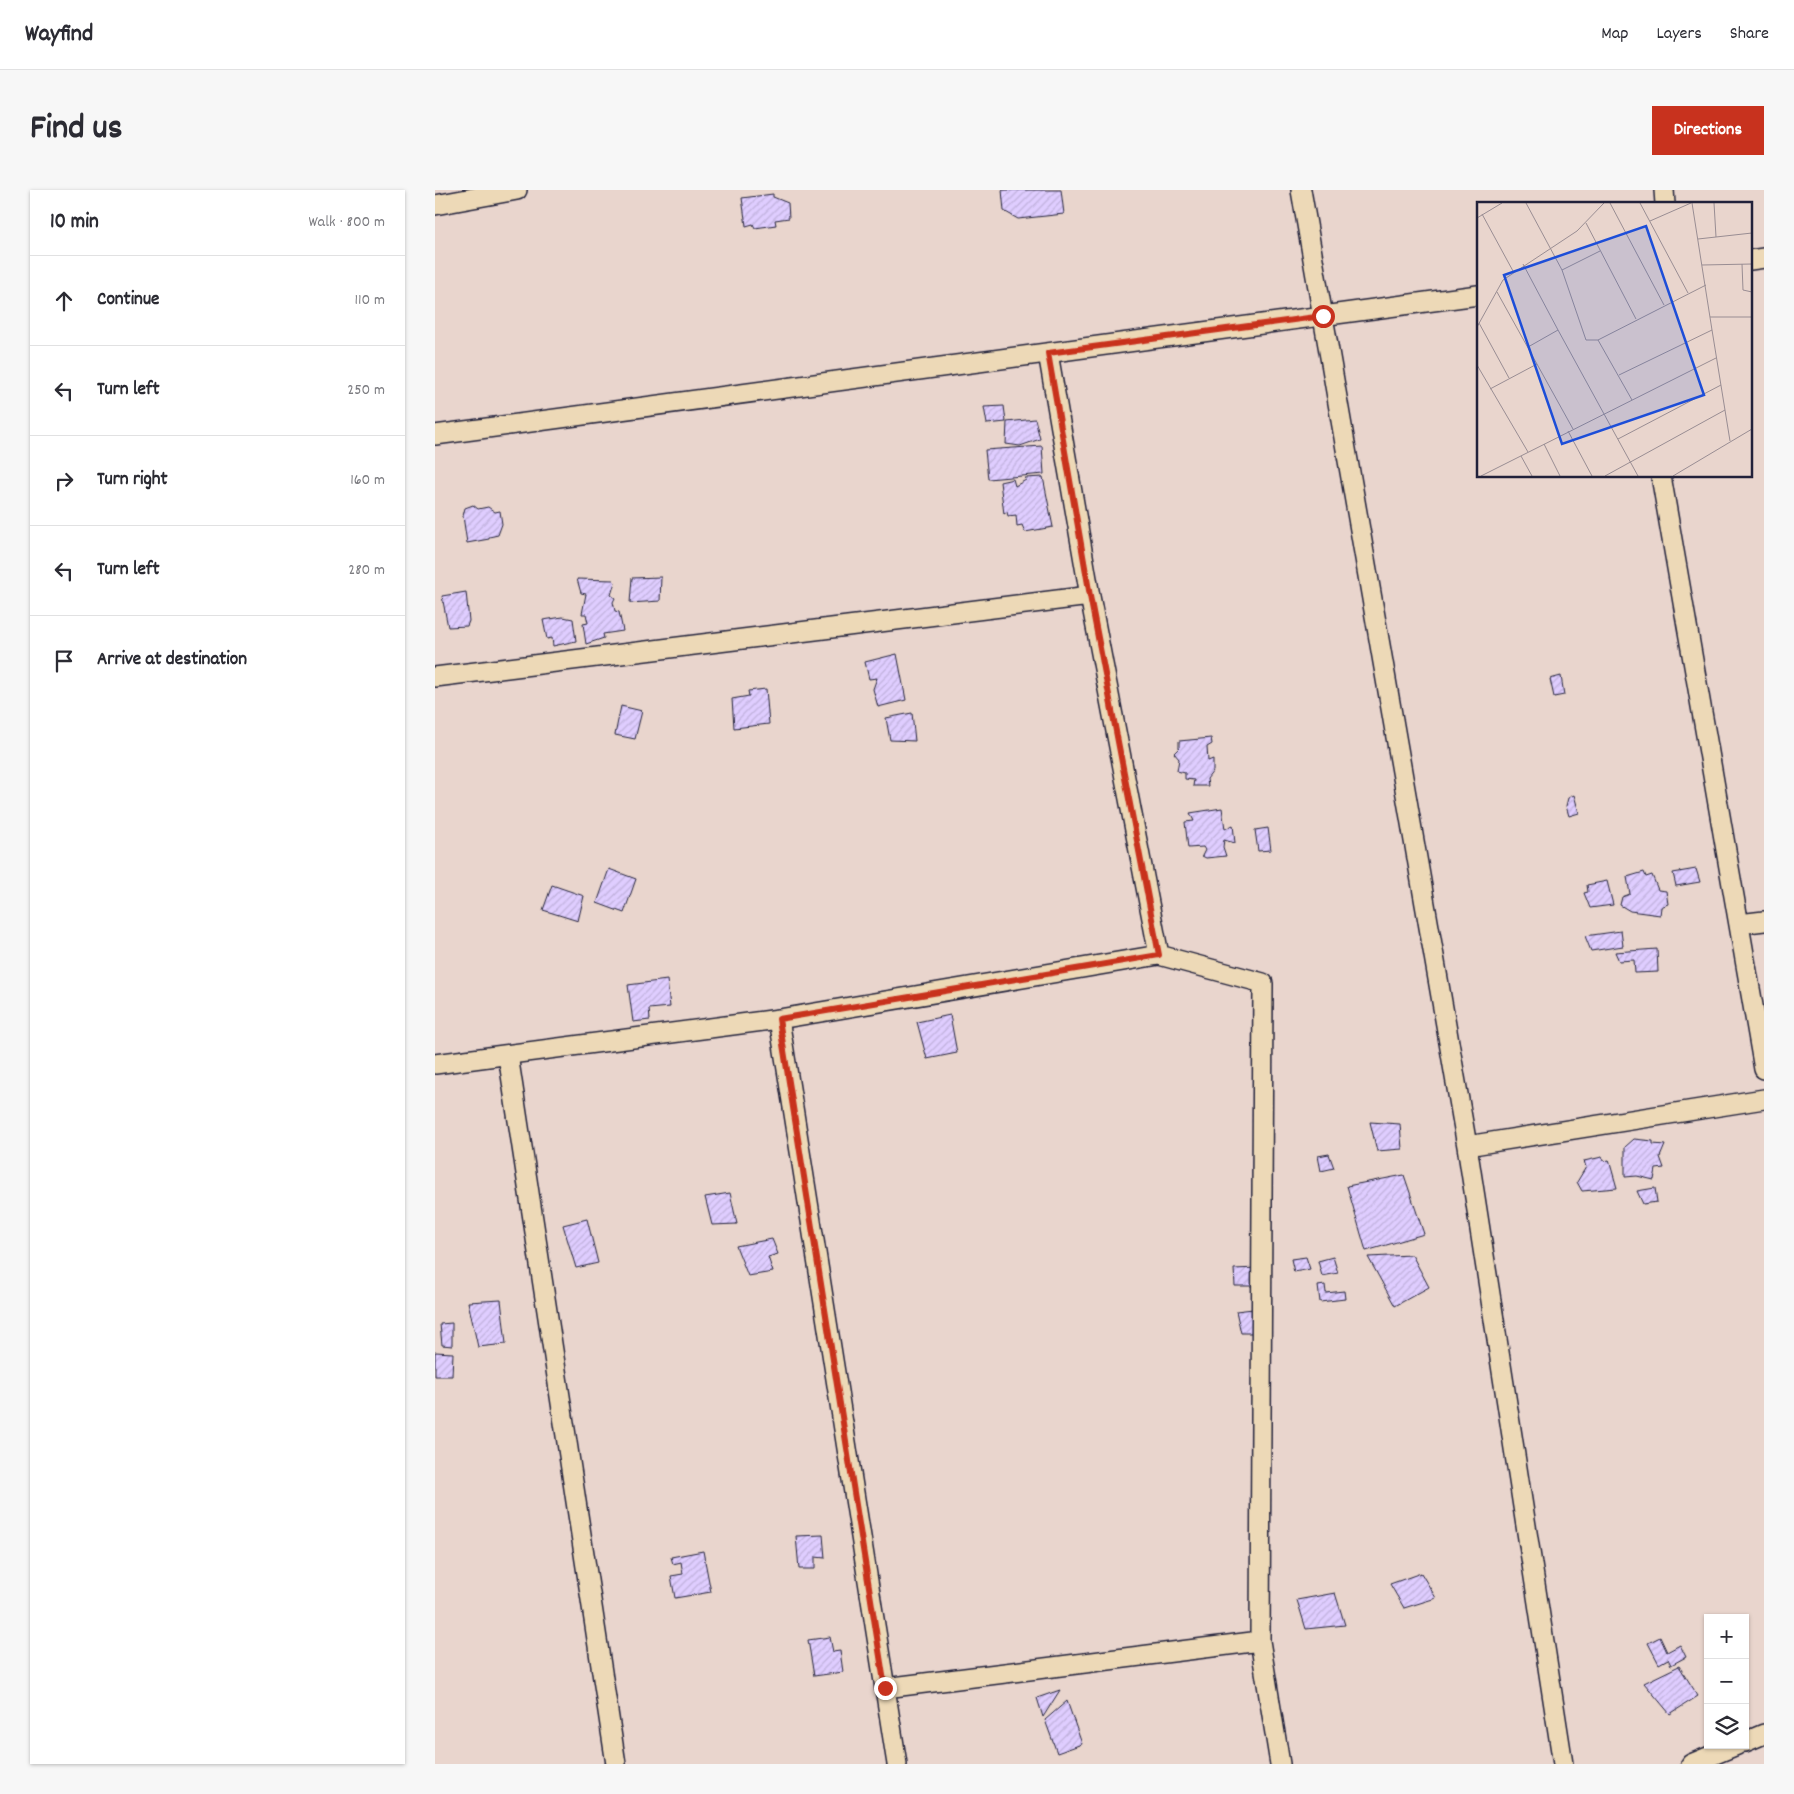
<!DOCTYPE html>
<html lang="en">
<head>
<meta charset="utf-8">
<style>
  :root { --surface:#fff; --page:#f7f7f7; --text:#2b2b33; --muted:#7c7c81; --line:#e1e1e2; --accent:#c8321e }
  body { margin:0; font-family:Dekko,sans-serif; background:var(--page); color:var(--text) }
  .controls { position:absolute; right:15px; bottom:15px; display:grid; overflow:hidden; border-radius:0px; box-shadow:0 1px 4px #0004 }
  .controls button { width:45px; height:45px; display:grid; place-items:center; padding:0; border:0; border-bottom:1px solid var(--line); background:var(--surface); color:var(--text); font:25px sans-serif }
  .stop { position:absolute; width:15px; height:15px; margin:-11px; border:4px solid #c8321e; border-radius:50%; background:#fff }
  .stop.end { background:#c8321e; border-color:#fff; box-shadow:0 1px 5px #0008 }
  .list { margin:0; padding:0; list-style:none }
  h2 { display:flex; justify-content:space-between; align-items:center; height:65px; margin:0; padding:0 20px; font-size:21px }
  h2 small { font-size:16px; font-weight:400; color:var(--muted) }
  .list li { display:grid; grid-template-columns:32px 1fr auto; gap:15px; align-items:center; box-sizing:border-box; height:90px; padding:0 20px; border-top:1px solid var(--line) }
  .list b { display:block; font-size:19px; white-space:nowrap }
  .list em { font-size:16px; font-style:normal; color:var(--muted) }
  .icon { flex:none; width:28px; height:28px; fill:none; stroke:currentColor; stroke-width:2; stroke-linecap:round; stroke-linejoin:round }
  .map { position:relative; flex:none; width:1329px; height:1574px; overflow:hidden; border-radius:0px }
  header { display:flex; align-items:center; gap:30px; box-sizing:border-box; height:70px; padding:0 25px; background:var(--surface); border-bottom:1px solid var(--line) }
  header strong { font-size:24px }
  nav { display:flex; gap:28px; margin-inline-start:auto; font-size:18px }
  .intro { display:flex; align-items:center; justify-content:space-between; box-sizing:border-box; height:120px; padding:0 30px }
  h1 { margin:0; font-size:35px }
  .button { padding:12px 22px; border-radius:0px; background:var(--accent); color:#fff; font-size:18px; font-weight:700 }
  main { display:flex; gap:30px; padding:0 30px }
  aside { flex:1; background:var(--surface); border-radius:0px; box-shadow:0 1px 4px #0004 }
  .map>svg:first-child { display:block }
  .building { fill:url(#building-hatch); stroke:#22223b }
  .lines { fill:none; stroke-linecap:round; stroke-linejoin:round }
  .minor-casing { stroke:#22223b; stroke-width:22 }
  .minor { stroke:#edd9b7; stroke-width:19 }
  .route { stroke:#c8321e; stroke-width:6 }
  .inset-road { fill:none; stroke:#998d93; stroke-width:1 }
  .view { fill:#1d4ed8; fill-opacity:0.15; stroke:#1d4ed8; stroke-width:2.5 }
  .inset-edge { fill:none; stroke:#22223b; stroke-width:2.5 }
</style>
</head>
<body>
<header>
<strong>Wayfind</strong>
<nav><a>Map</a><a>Layers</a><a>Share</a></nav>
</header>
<div class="intro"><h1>Find us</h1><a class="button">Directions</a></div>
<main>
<aside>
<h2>10 min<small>Walk · 800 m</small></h2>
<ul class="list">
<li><svg class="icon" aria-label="ahead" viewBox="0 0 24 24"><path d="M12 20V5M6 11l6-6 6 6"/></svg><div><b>Continue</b></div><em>110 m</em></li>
<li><svg class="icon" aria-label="left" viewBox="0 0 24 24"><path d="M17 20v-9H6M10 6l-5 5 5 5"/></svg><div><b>Turn left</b></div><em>250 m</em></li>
<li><svg class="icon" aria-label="right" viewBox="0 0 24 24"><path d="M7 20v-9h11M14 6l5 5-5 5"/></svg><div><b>Turn right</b></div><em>160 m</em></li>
<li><svg class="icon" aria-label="left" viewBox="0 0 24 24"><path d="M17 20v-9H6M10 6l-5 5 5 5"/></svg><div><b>Turn left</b></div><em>280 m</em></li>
<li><svg class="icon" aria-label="arrive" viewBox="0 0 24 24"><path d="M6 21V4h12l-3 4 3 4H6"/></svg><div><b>Arrive at destination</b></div></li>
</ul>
</aside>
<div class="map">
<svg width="1329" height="1574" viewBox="0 0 1329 1574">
  <defs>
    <pattern id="building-hatch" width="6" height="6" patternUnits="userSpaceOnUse" patternTransform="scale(1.25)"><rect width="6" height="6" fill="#dfcdff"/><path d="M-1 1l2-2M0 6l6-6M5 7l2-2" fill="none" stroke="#bfb0db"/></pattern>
  </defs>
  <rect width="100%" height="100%" fill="#e9d5cd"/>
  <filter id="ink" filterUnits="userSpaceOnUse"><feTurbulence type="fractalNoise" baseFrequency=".02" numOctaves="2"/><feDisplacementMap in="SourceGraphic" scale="10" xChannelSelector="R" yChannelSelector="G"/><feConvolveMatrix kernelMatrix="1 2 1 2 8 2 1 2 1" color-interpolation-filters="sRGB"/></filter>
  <g filter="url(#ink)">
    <path class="building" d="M567,0H626L629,24L583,29L569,21Z
      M338,4V7L353,13L354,28L340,30L341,35L320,38L318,34L311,36L307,8Z
      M569,216L571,232L552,234L549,217Z
      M600,229L605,249L585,256L571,254L572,232Z
      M607,256L609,284L553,289L550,260Z
      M608,287L618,337L590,342L587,335L582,336L581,325L573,326L572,322L569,324L565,292L578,289L580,296L591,290L590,288Z
      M38,315L43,319L53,317L60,322L65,321L67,334L63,345L54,347V349L32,353L28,326L30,318Z
      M226,387L225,411L195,413L197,388Z
      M142,389L178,390L180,392L176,405L180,408L178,412L180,421L184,422L188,441L168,444L169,448L151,454L148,434L153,433L151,424H147L151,404L146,403Z
      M31,402L34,431L32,436L13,437L7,406Z
      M128,427L138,429L141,451L118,456L117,448L112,449L108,430Z
      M462,464L471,510L443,517L438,499L442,488L434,489L430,472Z
      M1126,486L1129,505L1119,507L1115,489Z
      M331,499L334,534L299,538L297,509L314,506L313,501Z
      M186,516L207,521L200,549L180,545Z
      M477,523L480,551L455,550L451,528Z
      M776,548L777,554L772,557L773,571L778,569V581L772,589L773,596H758L759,590L750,589V583L742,581L744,569L739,563L744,558V551Z
      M1139,605L1144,623L1134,626L1131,616L1133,608Z
      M787,618L790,639L798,635L800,653L789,650L788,657L791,666L771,668L767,666L770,660L768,657L753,658L750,632L759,631L755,623Z
      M833,638L836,660L823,661L820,640Z
      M174,679L201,689L189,723L162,713Z
      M1261,679L1265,692L1241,696L1238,683Z
      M1209,682L1211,687L1217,685L1223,700L1231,701L1233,714L1226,717L1225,725L1195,721L1185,715L1187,707L1195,704L1192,687Z
      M1172,691L1178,715L1155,718L1149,703L1153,702L1152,695Z
      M117,695L149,706L143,731L108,720Z
      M1186,741L1188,756L1156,761L1150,746Z
      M1222,759L1223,782L1200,783L1199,770L1184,771L1180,762Z
      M232,790L235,817L214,819L215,830L198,832L193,795Z
      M515,825L522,863L492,869L482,832Z
      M935,932L965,934L967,959L942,961Z
      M1199,949L1218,951V954L1230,955L1225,967L1229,978L1221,979L1219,990L1202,986L1190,987V957Z
      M894,964L899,978L886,981L883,966Z
      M1167,967L1169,971L1174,970L1182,998L1147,1001L1142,992L1151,977L1149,971Z
      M969,985L989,1044L931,1061L912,996Z
      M1220,998L1222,1012L1208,1014L1202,1001Z
      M295,1003L302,1034L277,1035L270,1007Z
      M152,1029L163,1073L141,1078L128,1035Z
      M337,1049L343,1064L333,1067L338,1082L313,1086L301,1056Z
      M977,1065L994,1097L960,1116L933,1067Z
      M871,1067L875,1079L859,1082L856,1069Z
      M898,1067L903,1083L887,1086L883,1071Z
      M823,1078L824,1096H800L799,1079Z
      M890,1095L891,1103L909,1101L910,1109L885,1112L883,1096Z
      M66,1110L71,1154L43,1157L33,1112Z
      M818,1119L821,1143H806L801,1121Z
      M17,1133V1156L7,1155L5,1134Z
      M0,1162L18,1163L17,1186H0Z
      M388,1345L390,1368L380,1367V1379H364L361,1346Z
      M268,1361L276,1402L240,1408L236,1386L248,1384L246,1372L238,1374L236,1367Z
      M986,1383L1001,1408L969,1418L955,1394Z
      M900,1403L910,1435L871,1439L862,1410Z
      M395,1447L398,1462L405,1461L408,1482L379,1486L373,1450Z
      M1225,1447L1232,1462L1245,1455L1251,1467L1236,1475L1233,1469L1224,1474L1213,1453Z
      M1244,1476L1263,1506L1235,1524L1209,1493Z
      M625,1500L608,1527L602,1508Z
      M632,1511L647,1554L622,1563L610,1530Z"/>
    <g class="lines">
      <g class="minor-casing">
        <path id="minor" d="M866,0L1032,956L1329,909
          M1229,0L1230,14
          M0,15L82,0
          M1315,70L1329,68
          M613,163L655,406L724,765
          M0,245L1043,105
          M1226,286L1329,879
          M0,487L655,406
          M1304,734L1329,731
          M344,829L462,1574
          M73,865L181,1574
          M0,874L344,829L724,765L828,793L825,1451L845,1574
          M1032,956L1128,1574
          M450,1498L825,1451
          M1310,1552L1329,1544
          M1256,1574L1302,1555"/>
      </g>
      <use href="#minor" class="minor"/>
    </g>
  </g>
  <g class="lines" filter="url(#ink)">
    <path class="route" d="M450,1498L344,829L724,765L655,406L613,163L888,126"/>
  </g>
  <g transform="translate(1042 12)">
    <rect width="275" height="275" fill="#e9d5cd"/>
    <path class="inset-road" d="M49,1L85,68L109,138H121L229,83M133,1L187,103M163,1L211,91M215,1L235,128M237,1L239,35M5,12L36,69M0,16L25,1M173,19L214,1M109,21L159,117M221,37L275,31M46,62L81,128M265,62L266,88L275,90M225,63L275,62M85,68L123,49M20,90L96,227M233,115H275M2,121L32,176M0,125L26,78L100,29L127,1M121,138L155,198M51,145L81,128L161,274M0,163L51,250M142,173L235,128L253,239M13,187L60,162M91,229L115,274M141,237L244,183M67,242L83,274M44,254L55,274M4,274L239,156M128,274L248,208M196,274L275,227"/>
    <path class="view" d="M169,24L227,193L85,242L27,73Z"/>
    <rect width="275" height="275" class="inset-edge"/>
  </g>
</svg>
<div class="controls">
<button>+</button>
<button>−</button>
<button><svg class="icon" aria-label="layers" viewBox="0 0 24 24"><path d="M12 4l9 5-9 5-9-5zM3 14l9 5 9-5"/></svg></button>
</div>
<div class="stop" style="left:888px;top:126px"></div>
<div class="stop end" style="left:450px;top:1498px"></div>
</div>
</main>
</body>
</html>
